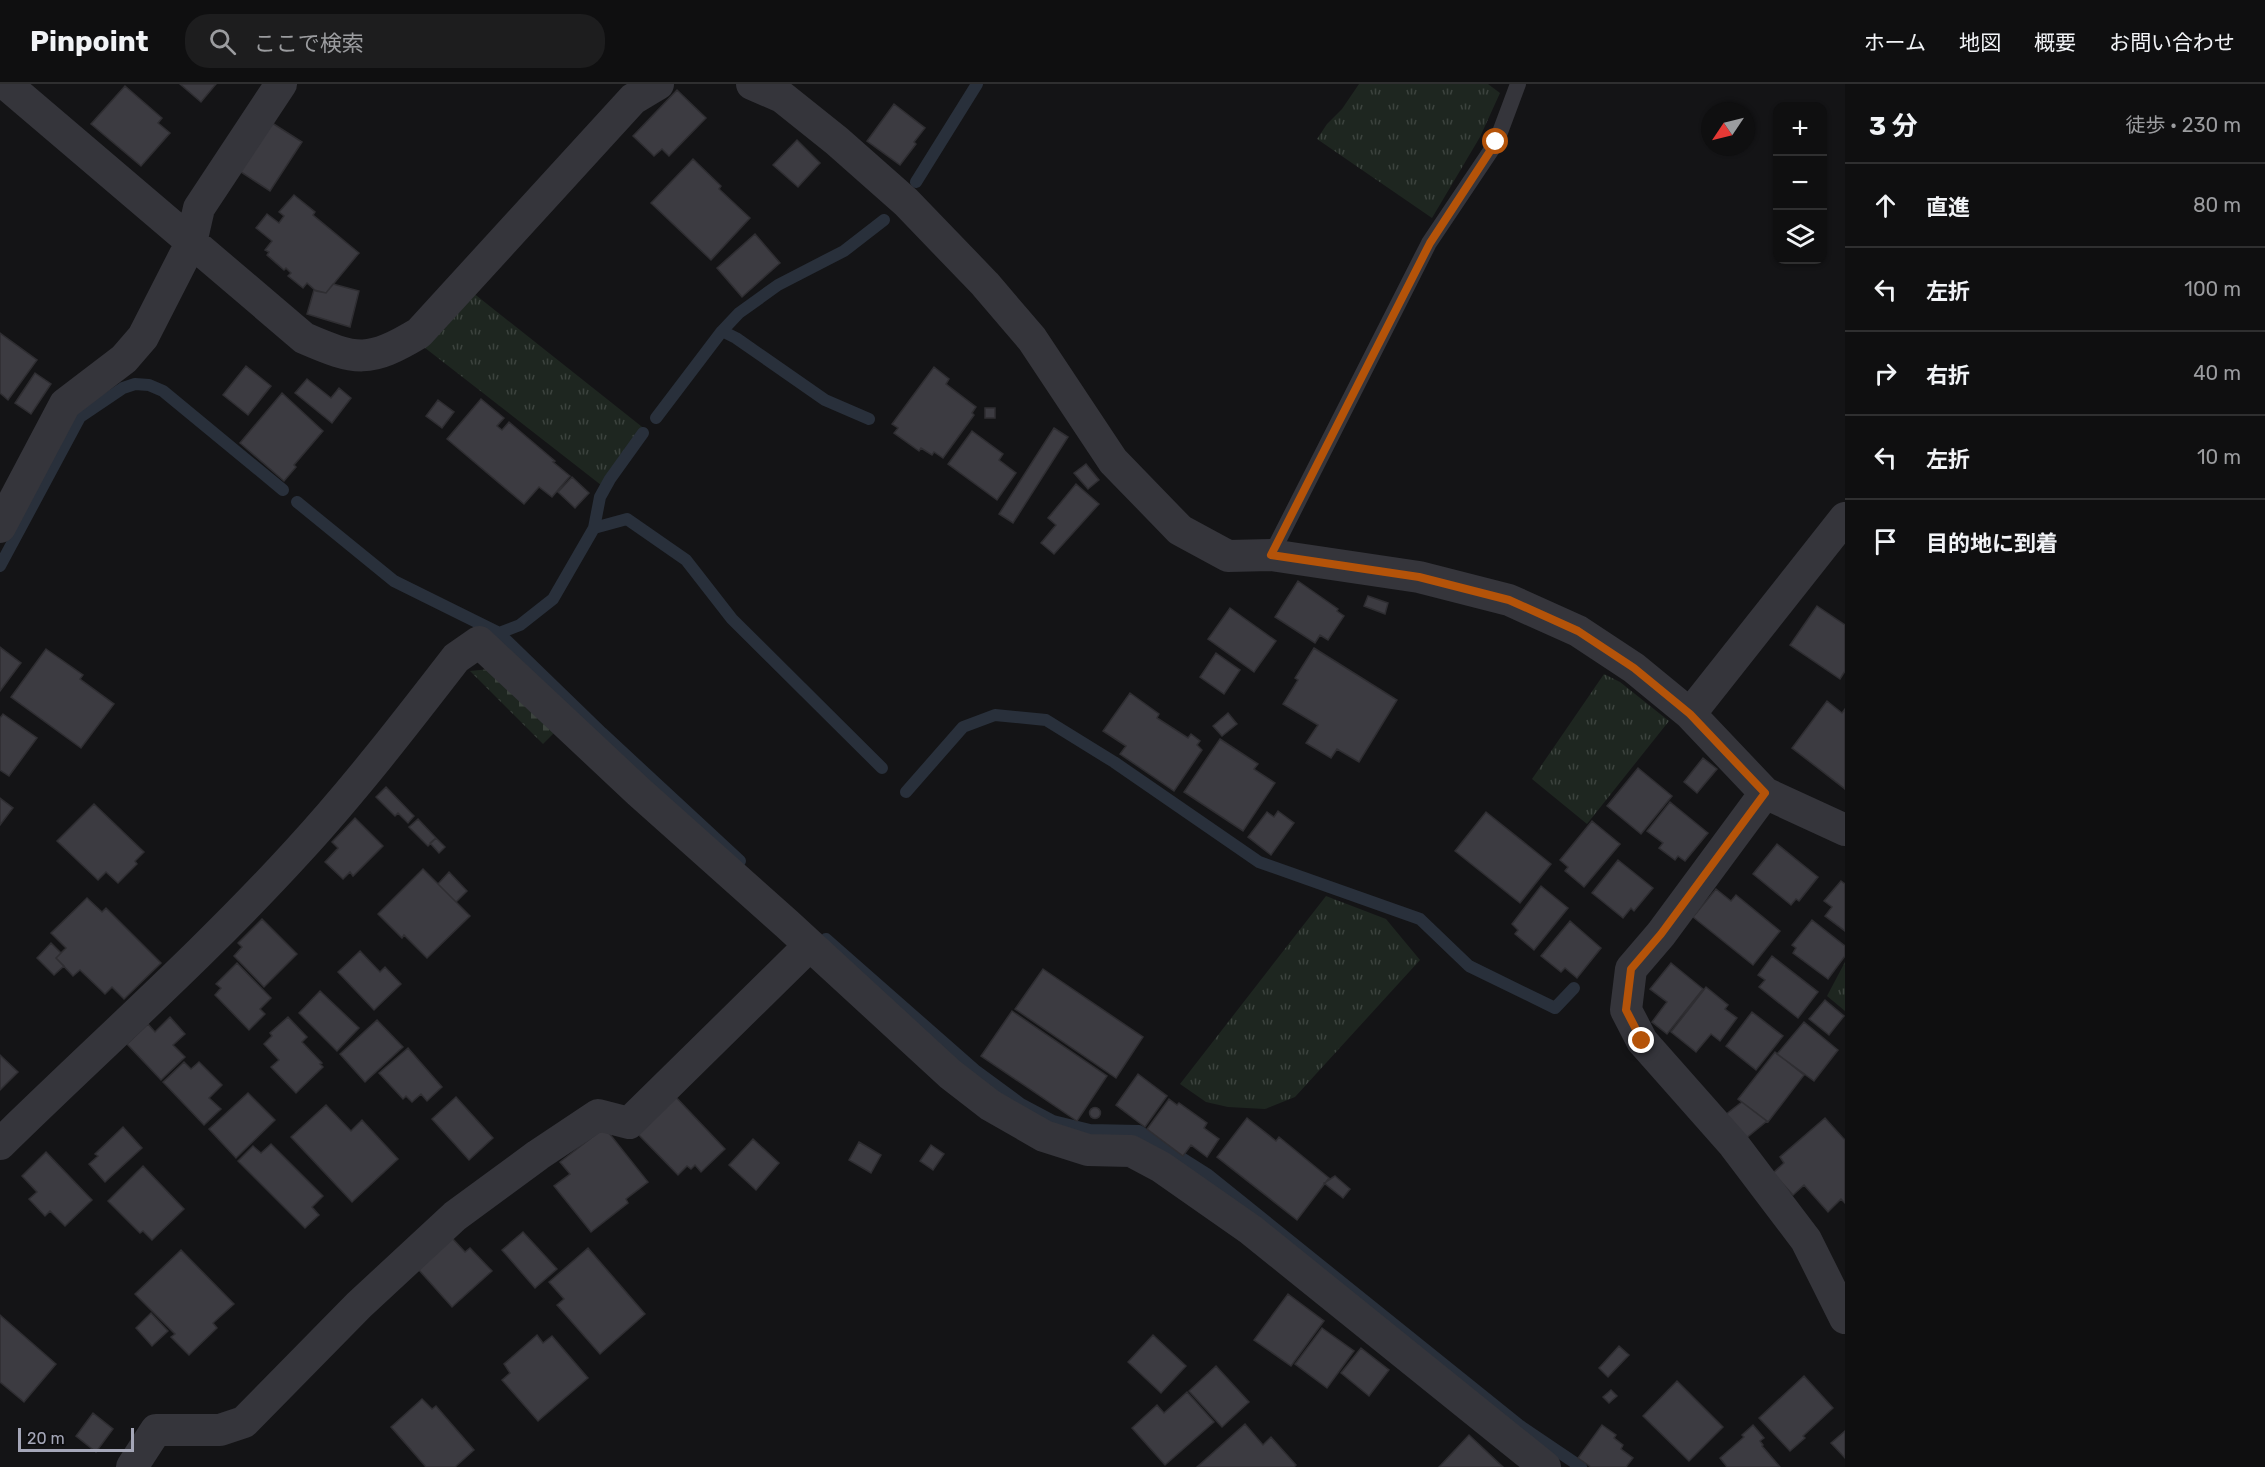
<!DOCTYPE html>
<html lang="ja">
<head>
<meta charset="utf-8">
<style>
  :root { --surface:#0f0f10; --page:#1d1d1e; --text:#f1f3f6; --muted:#9b9c9f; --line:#2f2f30 }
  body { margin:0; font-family:Rubik,"Noto Sans JP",sans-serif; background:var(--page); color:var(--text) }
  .controls { position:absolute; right:18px; top:18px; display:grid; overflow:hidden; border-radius:12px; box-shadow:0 2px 4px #0004 }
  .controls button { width:54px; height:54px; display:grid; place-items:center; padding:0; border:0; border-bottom:2px solid var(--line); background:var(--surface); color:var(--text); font:30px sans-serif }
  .compass { position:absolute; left:1701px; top:18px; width:54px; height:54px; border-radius:50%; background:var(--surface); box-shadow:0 2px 4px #0004; rotate:235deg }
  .scale { position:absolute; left:18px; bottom:15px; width:116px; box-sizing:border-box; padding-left:6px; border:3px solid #a5a7b8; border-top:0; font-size:16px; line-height:21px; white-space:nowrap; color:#a5a7b8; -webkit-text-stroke:4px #0f0f11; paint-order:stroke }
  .stop { position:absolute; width:18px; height:18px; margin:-14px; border:4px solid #b45309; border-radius:50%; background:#fff }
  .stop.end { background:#b45309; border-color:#fff; box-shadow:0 2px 6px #0008 }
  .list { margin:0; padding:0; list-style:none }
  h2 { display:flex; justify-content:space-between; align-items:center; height:78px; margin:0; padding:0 24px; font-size:26px }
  h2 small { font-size:20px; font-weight:400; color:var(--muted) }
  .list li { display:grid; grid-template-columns:39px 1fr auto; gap:18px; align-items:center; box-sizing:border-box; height:84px; padding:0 24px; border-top:2px solid var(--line) }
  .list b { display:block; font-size:22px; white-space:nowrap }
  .list em { font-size:20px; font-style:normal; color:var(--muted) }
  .icon { flex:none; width:33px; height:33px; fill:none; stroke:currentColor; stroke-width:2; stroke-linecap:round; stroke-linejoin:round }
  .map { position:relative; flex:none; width:1845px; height:1383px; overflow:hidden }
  header { display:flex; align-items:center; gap:36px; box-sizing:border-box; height:84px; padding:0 30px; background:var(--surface); border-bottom:2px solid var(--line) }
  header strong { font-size:28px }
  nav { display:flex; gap:33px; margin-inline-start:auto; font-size:21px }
  .search { width:420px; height:54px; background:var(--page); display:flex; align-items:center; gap:15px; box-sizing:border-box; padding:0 21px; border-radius:24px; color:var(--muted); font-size:22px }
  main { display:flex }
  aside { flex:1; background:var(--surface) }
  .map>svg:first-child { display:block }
  .grass { fill:url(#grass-tufts) }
  .cemetery { fill:url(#cemetery-stones) }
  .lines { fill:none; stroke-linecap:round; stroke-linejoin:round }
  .stream { stroke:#29303b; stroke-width:12 }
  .building { fill:#3c3b41; stroke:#2f2e32; stroke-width:1.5 }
  .lane { stroke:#35353b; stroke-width:16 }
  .street { stroke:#35353b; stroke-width:32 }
  .route { stroke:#b45309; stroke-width:8 }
</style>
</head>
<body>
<header>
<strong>Pinpoint</strong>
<div class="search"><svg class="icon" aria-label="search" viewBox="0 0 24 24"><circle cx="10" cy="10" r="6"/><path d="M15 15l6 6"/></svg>ここで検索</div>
<nav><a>ホーム</a><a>地図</a><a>概要</a><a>お問い合わせ</a></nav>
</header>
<main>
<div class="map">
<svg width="1845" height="1383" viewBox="0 0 1845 1383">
  <defs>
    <pattern id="grass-tufts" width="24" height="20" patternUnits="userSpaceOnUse" patternTransform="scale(1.5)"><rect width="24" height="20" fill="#1e2620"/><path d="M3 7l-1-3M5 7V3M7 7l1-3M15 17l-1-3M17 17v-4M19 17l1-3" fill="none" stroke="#3c433e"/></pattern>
    <pattern id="cemetery-stones" width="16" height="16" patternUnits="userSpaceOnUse" patternTransform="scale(1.5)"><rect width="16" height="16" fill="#1e2620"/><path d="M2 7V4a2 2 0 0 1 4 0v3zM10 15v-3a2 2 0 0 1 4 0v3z" fill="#3c433e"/></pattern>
  </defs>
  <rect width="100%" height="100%" fill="#141416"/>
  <path class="grass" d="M1359,0H1488L1500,9L1480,53L1432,134L1317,55L1327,40L1342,25Z
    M472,208L646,346L601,401L420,260Z
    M1604,590L1620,598L1669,637L1587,740L1532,695Z
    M1326,812L1386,835L1420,876L1295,1013L1265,1025L1228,1023L1206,1018L1180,1000Z
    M1845,878V927L1827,912Z"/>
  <path class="cemetery" d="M490,585L554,649L543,660L470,587Z"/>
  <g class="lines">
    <path class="stream" d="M916,98L977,0
      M722,247L736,254L825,316L869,335
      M656,334L722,247L739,229L778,201L844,167L884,136
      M297,418L394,497L499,549L602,649L740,777
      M594,444L627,435L686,476L732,535L882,684
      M0,482L80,333L123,304L135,300L149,301L163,307L283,406
      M499,549L520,541L553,515L594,444L600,413L610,395L643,349
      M906,708L963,643L995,631L1046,636L1114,678L1259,778L1420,835L1469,882L1555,924L1574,904
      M826,855L975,986L1021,1020L1053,1037L1090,1046L1139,1047L1207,1090L1519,1341L1581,1383"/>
  </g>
  <path class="building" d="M180,0H216L201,18Z
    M125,2L162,34L158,39L170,49L141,82L91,40Z
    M677,6L706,34L669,72L662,65L654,72L633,52Z
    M894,20L925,44L914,58L916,60L900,81L867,57Z
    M269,37L302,58L270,107L238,86Z
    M797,56L820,79L798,103L773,81Z
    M693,75L721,102L719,105L750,134L711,176L651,119Z
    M294,111L315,128L313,131L359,169L326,209L316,207L307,199L303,204L288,192L291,189L286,184L284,186L267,171L269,168L265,166L272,157L256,144L267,130L279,139L284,132L279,128Z
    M755,150L780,179L742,213L717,184Z
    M333,200L359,207L350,243L307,230L314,206L326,209Z
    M0,249L37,276L8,316L0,309Z
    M246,282L271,302L248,331L223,311Z
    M934,283L949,295L946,300L976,323L972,329L974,331L943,374L934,368L932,371L921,364L919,367L894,349L898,344L892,340Z
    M35,289L51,300L31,330L15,319Z
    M307,295L331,314L339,304L351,314L332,339L295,309Z
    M282,309L323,347L294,381L296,383L284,397L240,359Z
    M481,315L504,334L497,342L502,346L509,338L555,377L553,378L570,392L552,413L539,403L524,420L447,355Z
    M438,316L454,328L442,344L426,332Z
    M985,324H995V334H985Z
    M1054,344L1068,353L1013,439L999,430Z
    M972,347L1003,370L999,376L1016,389L997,416L948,380Z
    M1086,380L1099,396L1088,405L1074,389Z
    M572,393L589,409L575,424L558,408Z
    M1076,400L1099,420L1054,470L1041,459L1056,441L1048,434Z
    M1298,497L1338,525L1337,527L1344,532L1328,556L1320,551L1315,559L1275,533Z
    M1368,512L1388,519L1385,530L1364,522Z
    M1817,522L1845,541V587L1840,595L1790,561Z
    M1230,524L1276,557L1254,588L1208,555Z
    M0,563L21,579L0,607Z
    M1314,564L1397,616L1359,678L1337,665L1331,674L1306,659L1318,641L1283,620L1298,596L1295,594Z
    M46,565L83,591L80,595L114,620L81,664L11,613Z
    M1216,569L1240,586L1224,610L1200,593Z
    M1130,609L1159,630L1157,634L1188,654L1191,650L1200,657L1197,661L1202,666L1174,707L1120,670L1126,662L1103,647Z
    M1827,617L1842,629L1845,625V705L1792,664Z
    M1228,629L1237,640L1222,652L1213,642Z
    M3,630L37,654L9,692L0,686V634Z
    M1220,655L1258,680L1254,685L1275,699L1243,747L1184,708Z
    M1703,674L1717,685L1697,709L1684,698Z
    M1638,684L1672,712L1641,750L1607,722Z
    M386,703L414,732L408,739L398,729L395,732L376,713Z
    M0,714L13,724L0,741Z
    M1670,718L1708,749L1685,777L1678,772L1675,776L1659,764L1663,759L1647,747Z
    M94,720L144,768L135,777L137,780L118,799L106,788L98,796L57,757Z
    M1278,727L1294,739L1271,771L1248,753L1267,728L1274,733Z
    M1486,728L1551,780L1520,819L1455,767Z
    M355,734L383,762L353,792L350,788L343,795L325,778L338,764L332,758Z
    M418,735L436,754L428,762L409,743Z
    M1592,737L1620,760L1584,803L1565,787L1568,783L1560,776Z
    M436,754L445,763L439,769L430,759Z
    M1777,760L1818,793L1799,817L1796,815L1791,821L1753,790Z
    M1618,776L1653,804L1634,827L1631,824L1623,834L1592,809Z
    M423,785L470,832L427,874L404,851L402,854L378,830Z
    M449,788L467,807L456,818L438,800Z
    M1841,797L1845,800V847L1825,832L1832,823L1824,817Z
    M1541,802L1568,824L1534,866L1515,850L1518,846L1512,840Z
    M1716,805L1731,817L1736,811L1780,847L1753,881L1693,833Z
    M87,814L102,828L106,824L161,879L124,915L112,903L105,910L80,886L73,892L56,874L66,864L51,849Z
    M262,835L297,870L264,903L234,872L242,863L238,859Z
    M1812,836L1845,862V872L1828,895L1793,869L1796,864L1792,861Z
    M1570,837L1601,864L1577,894L1565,884L1561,888L1541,872Z
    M51,859L61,869L56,874L64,882L54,891L37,874Z
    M360,867L380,888L385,883L401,900L374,926L338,888Z
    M1772,872L1818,908L1798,934L1759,903L1765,896L1758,891Z
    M237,879L271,914L260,925L265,930L249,946L215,911L221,904L216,900Z
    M1671,879L1703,905L1667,950L1652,938L1667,918L1650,905Z
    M1043,885L1143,953L1116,994L1015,925Z
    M1706,903L1728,921L1725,925L1737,934L1720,957L1711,950L1696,968L1671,948Z
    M320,907L359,944L337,967L299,929Z
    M1825,916L1844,932L1829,951L1809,935Z
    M1012,927L1107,992L1077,1037L981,972Z
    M1752,928L1783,952L1756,986L1726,962Z
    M170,933L185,950L173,961L185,973L161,996L127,960L148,940L155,948Z
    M288,933L307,953L302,958L322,979L320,980L323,983L296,1009L271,983L279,976L264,960L272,952L270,949Z
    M377,936L403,963L365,998L340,970Z
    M1804,938L1838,966L1814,997L1777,970Z
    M408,964L442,1003L427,1017L421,1010L412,1018L406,1012L403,1015L379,989Z
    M1775,968L1804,991L1768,1038L1738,1015Z
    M0,971L18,988L0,1006Z
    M184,978L191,985L199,978L222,1001L209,1014L221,1025L204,1041L163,998Z
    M1138,990L1167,1012L1145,1043L1116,1021Z
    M248,1009L275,1036L236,1074L209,1045Z
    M672,1009L725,1065L701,1088L695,1081L691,1085L687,1082L678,1091L634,1046Z
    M456,1013L493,1054L469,1076L432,1035Z
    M1169,1015L1177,1021L1179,1019L1207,1039L1204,1044L1219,1055L1207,1073L1191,1061L1183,1072L1147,1045Z
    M1742,1018L1767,1037L1745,1055L1725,1031Z
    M326,1021L351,1047L362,1036L398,1075L352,1118L291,1053Z
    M1089.5 1029a5.5 5.5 0 1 1 11 0a5.5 5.5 0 1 1-11 0Z
    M1247,1034L1276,1057L1279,1053L1329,1094L1297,1136L1217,1073Z
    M1825,1034L1845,1056V1119L1841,1115L1828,1128L1804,1101L1793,1111L1773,1089L1784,1079L1780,1073Z
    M123,1043L142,1064L105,1098L89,1080L98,1072L95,1070Z
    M604,1047L609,1049L648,1098L626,1115L628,1119L591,1148L554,1102L570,1090L560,1078L599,1048Z
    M753,1055L779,1079L756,1106L729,1081Z
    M859,1058L881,1071L871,1089L849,1076Z
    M271,1060L323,1112L312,1123L319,1131L305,1144L238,1077L253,1062L261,1069Z
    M931,1061L944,1070L933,1086L920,1077Z
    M46,1068L92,1116L65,1142L50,1127L45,1132L29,1115L37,1108L22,1092Z
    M143,1082L184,1125L152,1156L143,1147L140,1149L108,1117Z
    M1335,1092L1350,1105L1343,1114L1324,1099Z
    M523,1148L557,1185L535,1204L502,1166Z
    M452,1154L465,1168L470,1164L492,1187L452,1223L418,1185Z
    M588,1164L645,1230L600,1270L557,1221L564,1215L549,1198Z
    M181,1166L234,1220L213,1239L217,1244L189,1271L171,1253L175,1250L135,1210Z
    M1288,1210L1324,1237L1291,1282L1254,1256Z
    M151,1229L168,1247L152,1262L136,1244Z
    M0,1231L56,1280L24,1318L0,1298Z
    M1322,1244L1354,1267L1327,1304L1295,1280Z
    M537,1251L543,1259L552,1252L588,1294L538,1337L502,1296L510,1289L504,1280Z
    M1153,1251L1186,1282L1161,1309L1128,1278Z
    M1619,1262L1629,1271L1608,1293L1599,1284Z
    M1361,1264L1389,1286L1369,1312L1341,1289Z
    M1216,1282L1249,1318L1222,1343L1189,1307Z
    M1804,1292L1833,1324L1803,1352L1805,1354L1790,1367L1759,1334Z
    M1677,1297L1723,1343L1689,1377L1643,1332Z
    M1611,1306L1617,1312L1609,1319L1603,1313Z
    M1187,1308L1214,1338L1165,1381L1132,1344L1157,1321L1164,1329Z
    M422,1315L432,1325L436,1322L474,1366L455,1383H426L391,1343Z
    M93,1329L113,1345L96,1368L76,1352Z
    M1245,1340L1263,1361L1271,1353L1296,1381L1294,1383H1197Z
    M1602,1341L1616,1351L1614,1354L1623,1361L1621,1365L1633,1374L1626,1383H1591L1578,1374Z
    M1753,1341L1764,1354L1760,1357L1763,1361L1762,1362L1780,1383H1727L1720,1374L1744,1353L1742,1351Z
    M1845,1347V1374L1831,1359Z
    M1469,1351L1503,1383H1439Z"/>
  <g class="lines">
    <path class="lane" d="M1271,471L1429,159L1496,59L1518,0"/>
    <path class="street" d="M6,0L304,254C357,277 369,279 419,249L633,15L658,0
      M752,0L782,13L837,57L906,118L985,200L1032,255L1113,377L1180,446L1228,472L1271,471L1419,493L1509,516L1578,547L1634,584L1690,630L1765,709L1845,746
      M0,443L65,320L124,275L143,253L191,159L199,124L281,0
      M1690,630L1845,434
      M1765,709L1661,850L1631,885L1626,926L1642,957L1734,1061L1806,1156L1845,1234
      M0,1060C99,963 204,870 298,767C354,706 405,640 456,574L479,558L639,708L787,840L950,990L990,1021L1044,1052L1088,1066L1131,1067L1161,1083L1251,1146L1545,1383
      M132,1383L156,1346H220L244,1338L359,1221L455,1132L538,1071L598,1031L629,1039L810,861"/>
  </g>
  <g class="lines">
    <path class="route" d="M1496,58L1430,159L1271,471L1419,493L1509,516L1578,547L1634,584L1690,630L1765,709L1661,850L1631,885L1626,926L1642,957"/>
  </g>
</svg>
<div class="controls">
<button>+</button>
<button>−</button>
<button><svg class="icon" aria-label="layers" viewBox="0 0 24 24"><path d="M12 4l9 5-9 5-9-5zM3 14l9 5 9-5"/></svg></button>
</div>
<svg class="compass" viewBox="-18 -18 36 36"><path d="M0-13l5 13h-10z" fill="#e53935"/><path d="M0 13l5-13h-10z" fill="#9b9c9f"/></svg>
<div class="scale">20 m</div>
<div class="stop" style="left:1496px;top:58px"></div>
<div class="stop end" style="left:1642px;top:957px"></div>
</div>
<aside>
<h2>3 分<small>徒歩 · 230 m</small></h2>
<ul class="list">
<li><svg class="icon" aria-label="ahead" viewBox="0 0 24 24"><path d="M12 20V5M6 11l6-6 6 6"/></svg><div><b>直進</b></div><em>80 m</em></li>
<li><svg class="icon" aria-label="left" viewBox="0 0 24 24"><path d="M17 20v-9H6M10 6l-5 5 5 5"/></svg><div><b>左折</b></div><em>100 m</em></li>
<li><svg class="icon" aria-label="right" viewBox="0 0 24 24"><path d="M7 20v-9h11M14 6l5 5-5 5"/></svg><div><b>右折</b></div><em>40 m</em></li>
<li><svg class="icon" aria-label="left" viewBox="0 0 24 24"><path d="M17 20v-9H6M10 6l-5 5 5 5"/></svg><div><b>左折</b></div><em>10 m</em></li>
<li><svg class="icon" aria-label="arrive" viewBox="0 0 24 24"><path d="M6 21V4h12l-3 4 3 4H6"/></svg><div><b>目的地に到着</b></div></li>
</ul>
</aside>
</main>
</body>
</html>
